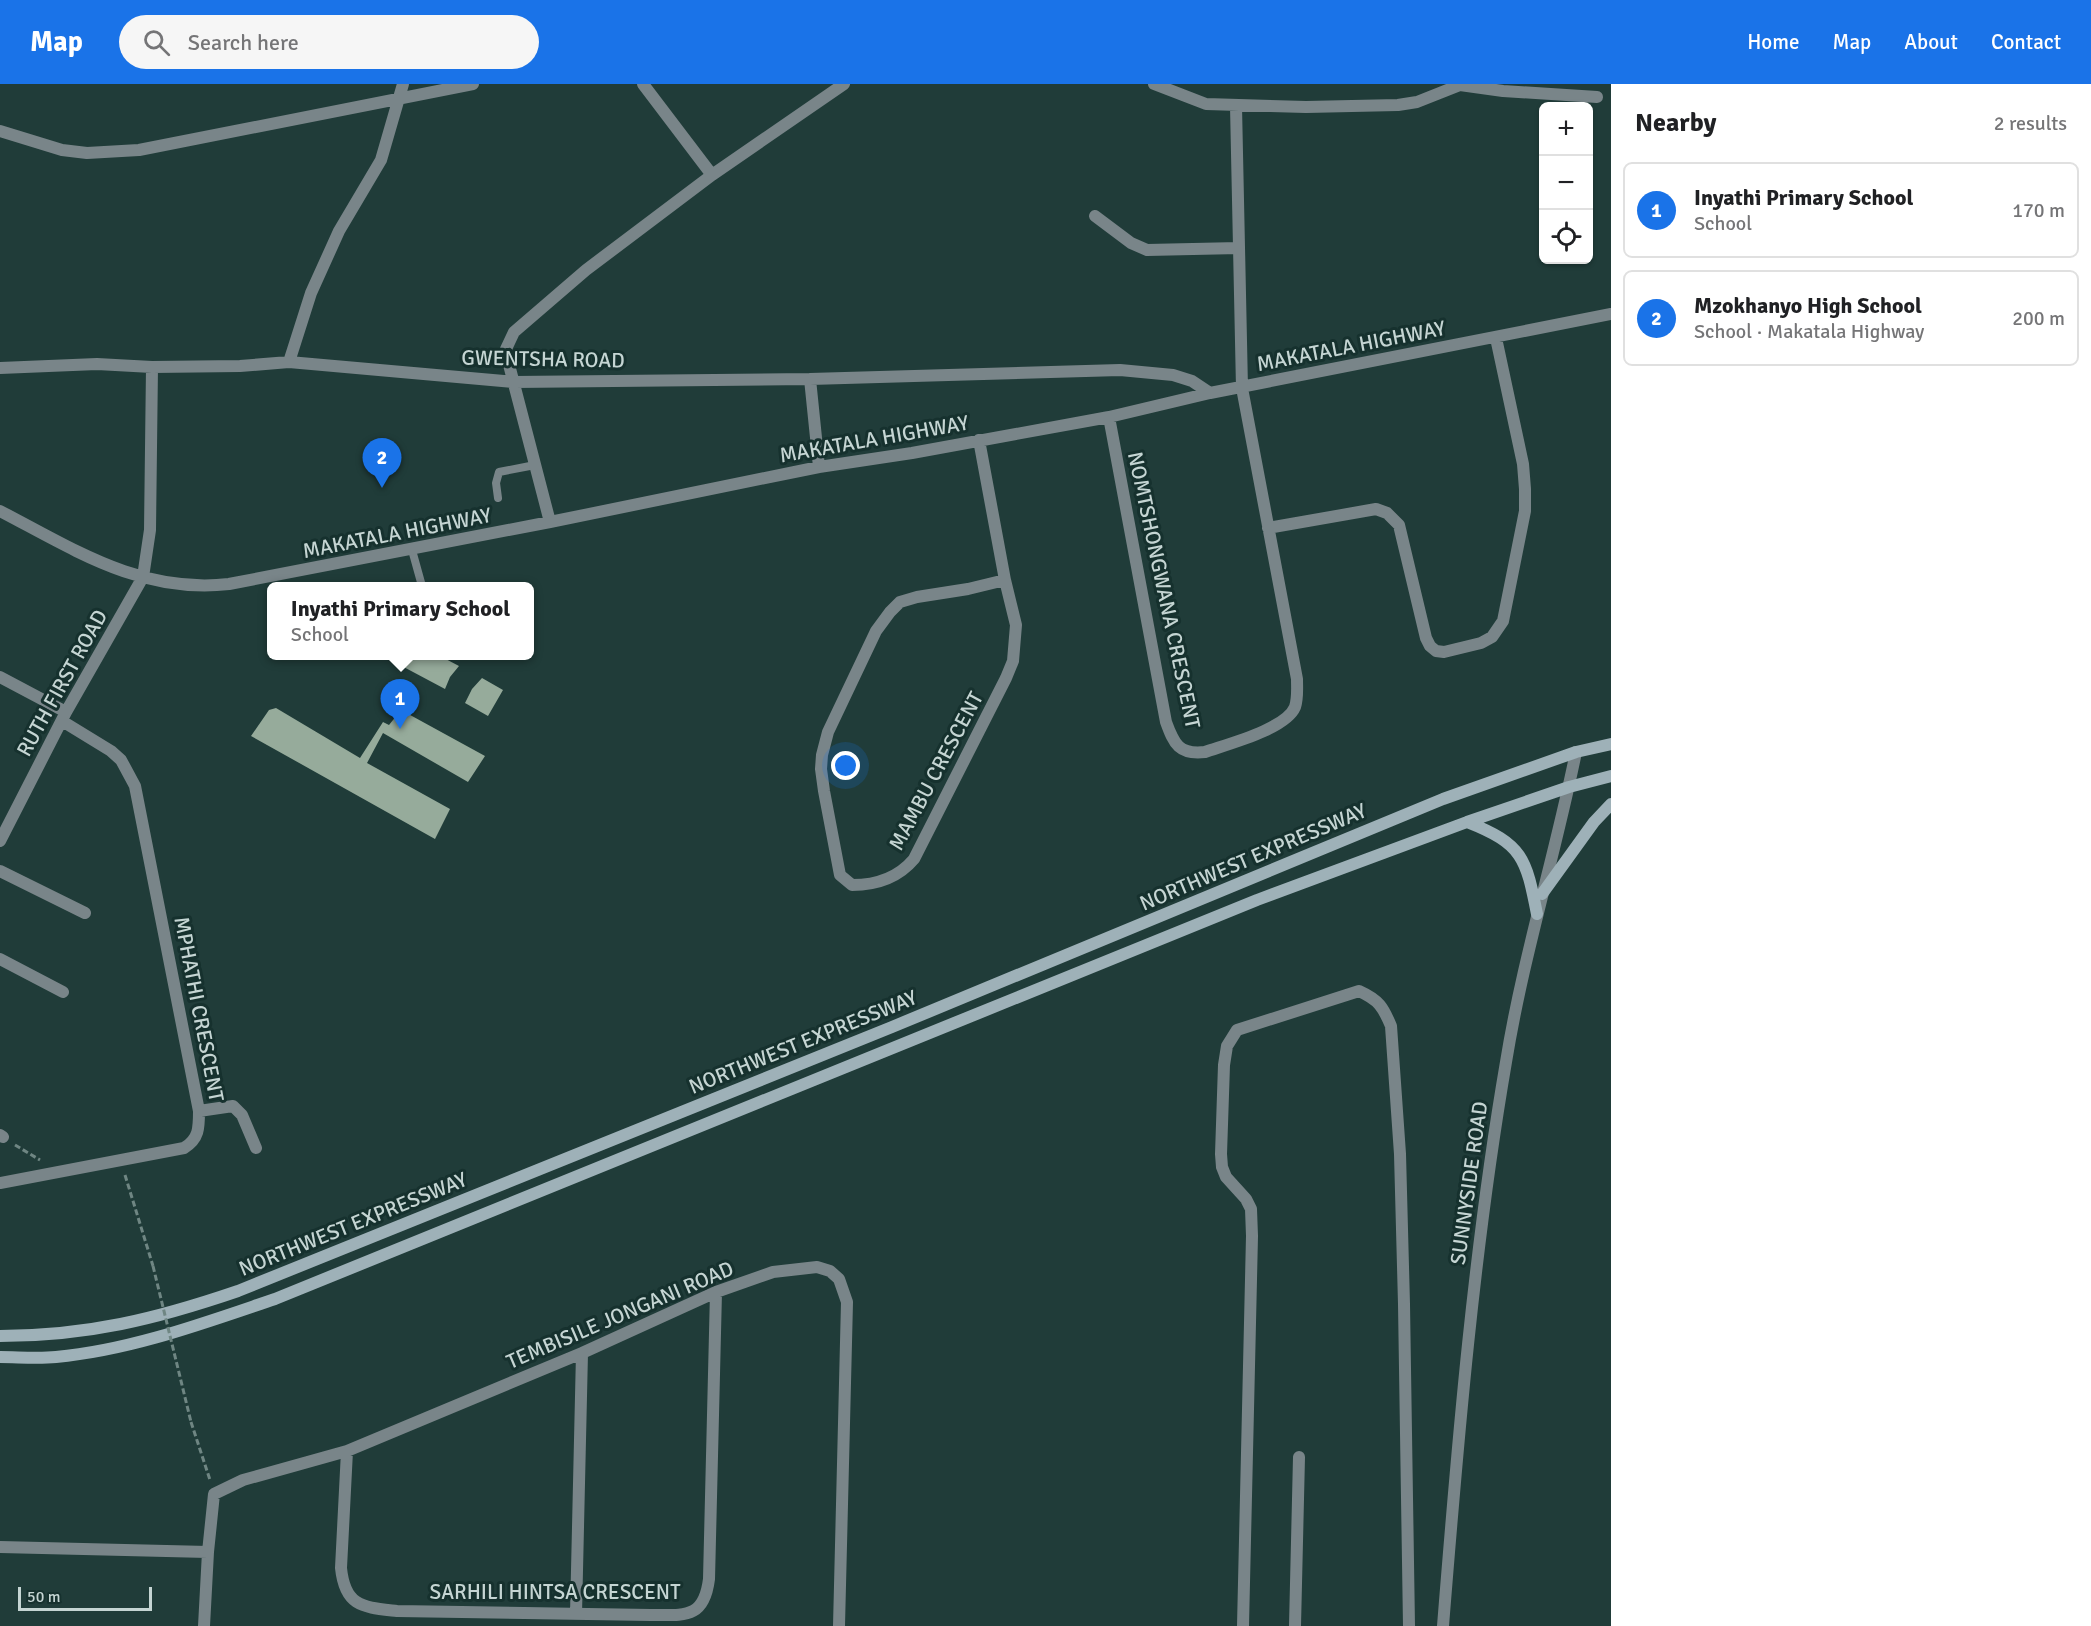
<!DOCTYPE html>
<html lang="en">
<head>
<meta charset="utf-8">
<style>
  :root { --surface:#fff; --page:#f6f6f6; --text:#202124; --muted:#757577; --line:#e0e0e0; --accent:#1a73e8 }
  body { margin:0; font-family:Signika,sans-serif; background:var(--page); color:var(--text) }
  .controls { position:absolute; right:18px; top:18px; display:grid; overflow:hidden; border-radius:9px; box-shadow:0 2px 4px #0004 }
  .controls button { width:54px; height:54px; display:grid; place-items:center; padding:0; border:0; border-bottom:2px solid var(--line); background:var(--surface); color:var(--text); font:30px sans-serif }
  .scale { position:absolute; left:18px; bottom:15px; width:134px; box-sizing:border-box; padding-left:6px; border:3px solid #c5d5d3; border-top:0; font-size:16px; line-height:21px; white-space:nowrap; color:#c5d5d3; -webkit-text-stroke:4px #16312e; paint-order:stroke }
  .you { position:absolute; left:846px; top:682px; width:21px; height:21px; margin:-15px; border:4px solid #fff; border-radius:50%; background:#1a73e8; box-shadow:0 0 0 9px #1a73e833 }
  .badge { display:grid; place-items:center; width:39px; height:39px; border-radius:50%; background:var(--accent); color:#fff; font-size:20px; font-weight:700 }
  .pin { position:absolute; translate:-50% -50px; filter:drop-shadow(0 2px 3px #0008) }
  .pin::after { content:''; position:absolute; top:32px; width:21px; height:18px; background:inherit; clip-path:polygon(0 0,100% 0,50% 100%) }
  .popup { position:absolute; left:267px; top:498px; width:267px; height:78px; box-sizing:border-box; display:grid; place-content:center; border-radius:9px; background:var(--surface); filter:drop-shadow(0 2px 4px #0005); font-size:20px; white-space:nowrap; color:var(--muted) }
  .popup b { font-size:22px; color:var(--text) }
  .popup::after { content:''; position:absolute; left:50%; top:100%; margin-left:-12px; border:12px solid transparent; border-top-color:var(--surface) }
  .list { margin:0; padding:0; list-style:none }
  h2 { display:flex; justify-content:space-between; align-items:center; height:78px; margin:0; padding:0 24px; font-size:26px }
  h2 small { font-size:20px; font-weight:400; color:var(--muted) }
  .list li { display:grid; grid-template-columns:39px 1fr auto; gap:18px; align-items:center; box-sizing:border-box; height:96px; margin:0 12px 12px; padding:0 12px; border:2px solid var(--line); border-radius:9px }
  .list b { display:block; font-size:22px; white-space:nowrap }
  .list p { margin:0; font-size:20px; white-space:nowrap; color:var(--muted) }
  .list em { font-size:20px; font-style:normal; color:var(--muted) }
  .icon { flex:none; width:33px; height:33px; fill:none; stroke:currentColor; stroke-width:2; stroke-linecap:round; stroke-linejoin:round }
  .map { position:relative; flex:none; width:1611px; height:1542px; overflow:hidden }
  header { display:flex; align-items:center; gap:36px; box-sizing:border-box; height:84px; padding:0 30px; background:var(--accent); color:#fff }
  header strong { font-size:28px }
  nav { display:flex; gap:33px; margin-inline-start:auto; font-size:21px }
  .search { width:420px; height:54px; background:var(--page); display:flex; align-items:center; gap:15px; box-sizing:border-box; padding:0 21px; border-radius:33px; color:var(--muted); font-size:22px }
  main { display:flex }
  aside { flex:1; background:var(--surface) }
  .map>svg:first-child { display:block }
  .building { fill:#96ab9b }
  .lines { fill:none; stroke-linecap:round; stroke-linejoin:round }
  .path { stroke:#6f8683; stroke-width:3; stroke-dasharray:6 3; stroke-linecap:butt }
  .lane { stroke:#798589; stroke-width:8 }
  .street { stroke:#798589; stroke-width:12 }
  .secondary { stroke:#9eb1b8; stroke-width:12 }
  .path-bridge { stroke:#6f8683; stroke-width:3; stroke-dasharray:6 3; stroke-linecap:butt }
  .labels { text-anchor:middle; stroke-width:6; stroke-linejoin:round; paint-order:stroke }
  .street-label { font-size:21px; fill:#c5d5d3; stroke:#16312e }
</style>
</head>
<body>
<header>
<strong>Map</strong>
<div class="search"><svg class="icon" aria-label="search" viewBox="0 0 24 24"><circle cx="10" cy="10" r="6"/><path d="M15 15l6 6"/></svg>Search here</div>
<nav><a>Home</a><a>Map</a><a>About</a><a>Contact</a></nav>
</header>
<main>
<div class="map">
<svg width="1611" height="1542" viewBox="0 0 1611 1542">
  <rect width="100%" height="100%" fill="#203c39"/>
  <path class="building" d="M383,572H440L459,582L450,593L445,605Z
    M482,594L503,606L488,632L465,619L472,605Z
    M276,624L360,674L383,638L389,641L401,626L485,672L468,698L383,649L367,679L450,725L435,755L251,652L269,626Z"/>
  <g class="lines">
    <path class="path" d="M15,1061L40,1076
      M125,1091L153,1182
      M191,1338L210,1396"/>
    <path class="lane" d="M498,414L496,399L499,388L535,381
      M412,466L422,502"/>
    <path class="street" d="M643,0L712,91
      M1154,0L1206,20L1306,23L1398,21L1417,18L1460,1L1503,7L1597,13
      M0,47L62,66L87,69L139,66L473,0
      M1095,132L1131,159L1147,166L1239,164
      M289,278L311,209L339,147L381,76L403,0
      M0,284L97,280L152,283L240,282L289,278L514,298L810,295L819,383
      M810,295L1120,286L1173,291L1192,297L1210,309
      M1109,333L1166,638C1174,660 1179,671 1205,668C1228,660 1286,645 1295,623C1298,614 1297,605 1297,595L1242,304L1236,22
      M979,356L1005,496L1016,541L1013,577L1006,594L914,775C898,794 876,801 852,801L840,791L824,707L821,685L822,671L828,648L876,547L890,528L900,518L917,513L968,505L1005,496
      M0,427C75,466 141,510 229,500L550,438L819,383L912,369L1109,333L1210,309L1611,230
      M550,438L507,273L506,265L514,248L586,186L712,91L844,0
      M1268,444L1376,425L1387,429L1399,441L1426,554L1430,562L1436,567L1444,568L1481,559L1492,553L1503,537L1525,427V405L1523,380L1496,254
      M0,593L66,628
      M0,757L66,628L143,493L150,446L152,283
      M0,787L85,829
      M0,875L63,908
      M199,1027L233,1022L242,1031L256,1064
      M0,1051L3,1053
      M0,1099L184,1064C199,1055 199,1044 199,1027L135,702L121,676L111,667L62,637
      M347,1367L341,1484C345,1523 363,1523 397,1527L651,1531C685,1531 704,1535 709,1495L716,1208
      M0,1463L208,1468
      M576,1530L582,1269
      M204,1542L208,1468L214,1410L243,1396L347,1367L582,1269L716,1208L773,1188L817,1183L830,1187L839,1195L847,1218L839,1542
      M1243,1542L1252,1152L1251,1125L1246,1115L1226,1093L1222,1083L1221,1070L1224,981L1227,962L1237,946L1359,907C1379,916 1383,923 1391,942L1400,1070L1404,1220L1409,1542
      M1295,1542L1299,1373
      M1443,1542C1458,1354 1474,1164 1506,978C1523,873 1555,772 1576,668"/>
    <path class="secondary" d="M1467,738C1523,760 1526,774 1537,830
      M1542,810L1594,738L1611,720
      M0,1252C87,1252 156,1235 238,1207L892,943L1443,715L1576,668L1611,660
      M0,1273C18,1273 37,1275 56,1273C131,1266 204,1239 275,1215L1257,816L1467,738L1569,703L1611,692"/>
    <path class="path-bridge" d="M153,1182L191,1338"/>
  </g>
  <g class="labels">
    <g class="street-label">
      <text transform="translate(1351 262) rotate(-11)" y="7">MAKATALA HIGHWAY</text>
      <text transform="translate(543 275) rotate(1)" y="7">GWENTSHA ROAD</text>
      <text transform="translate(874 355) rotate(-10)" y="7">MAKATALA HIGHWAY</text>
      <text transform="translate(397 449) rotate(-11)" y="7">MAKATALA HIGHWAY</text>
      <text transform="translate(1164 506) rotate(78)" y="7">NOMTSHONGWANA CRESCENT</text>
      <text transform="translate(62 599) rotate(-61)" y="7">RUTH FIRST ROAD</text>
      <text transform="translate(936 687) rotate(-62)" y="7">MAMBU CRESCENT</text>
      <text transform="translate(1253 773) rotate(-23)" y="7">NORTHWEST EXPRESSWAY</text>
      <text transform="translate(199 925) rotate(79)" y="7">MPHATHI CRESCENT</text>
      <text transform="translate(803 958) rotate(-22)" y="7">NORTHWEST EXPRESSWAY</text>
      <text transform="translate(1469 1099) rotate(-82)" y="7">SUNNYSIDE ROAD</text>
      <text transform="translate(353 1140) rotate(-22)" y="7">NORTHWEST EXPRESSWAY</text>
      <text transform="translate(620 1231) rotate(-23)" y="7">TEMBISILE JONGANI ROAD</text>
      <text x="555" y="1515">SARHILI HINTSA CRESCENT</text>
    </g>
  </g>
</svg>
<div class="controls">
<button>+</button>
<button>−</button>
<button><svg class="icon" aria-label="locate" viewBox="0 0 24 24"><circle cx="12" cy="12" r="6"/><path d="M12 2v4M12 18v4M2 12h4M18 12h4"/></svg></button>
</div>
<div class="scale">50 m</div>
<div class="you"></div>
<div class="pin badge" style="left:400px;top:645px">1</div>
<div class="popup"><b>Inyathi Primary School</b>School</div>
<div class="pin badge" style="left:382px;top:404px">2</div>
</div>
<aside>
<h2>Nearby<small>2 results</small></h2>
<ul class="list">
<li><span class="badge">1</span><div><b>Inyathi Primary School</b><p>School</p></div><em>170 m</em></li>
<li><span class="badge">2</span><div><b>Mzokhanyo High School</b><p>School · Makatala Highway</p></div><em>200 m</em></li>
</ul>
</aside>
</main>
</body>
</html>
